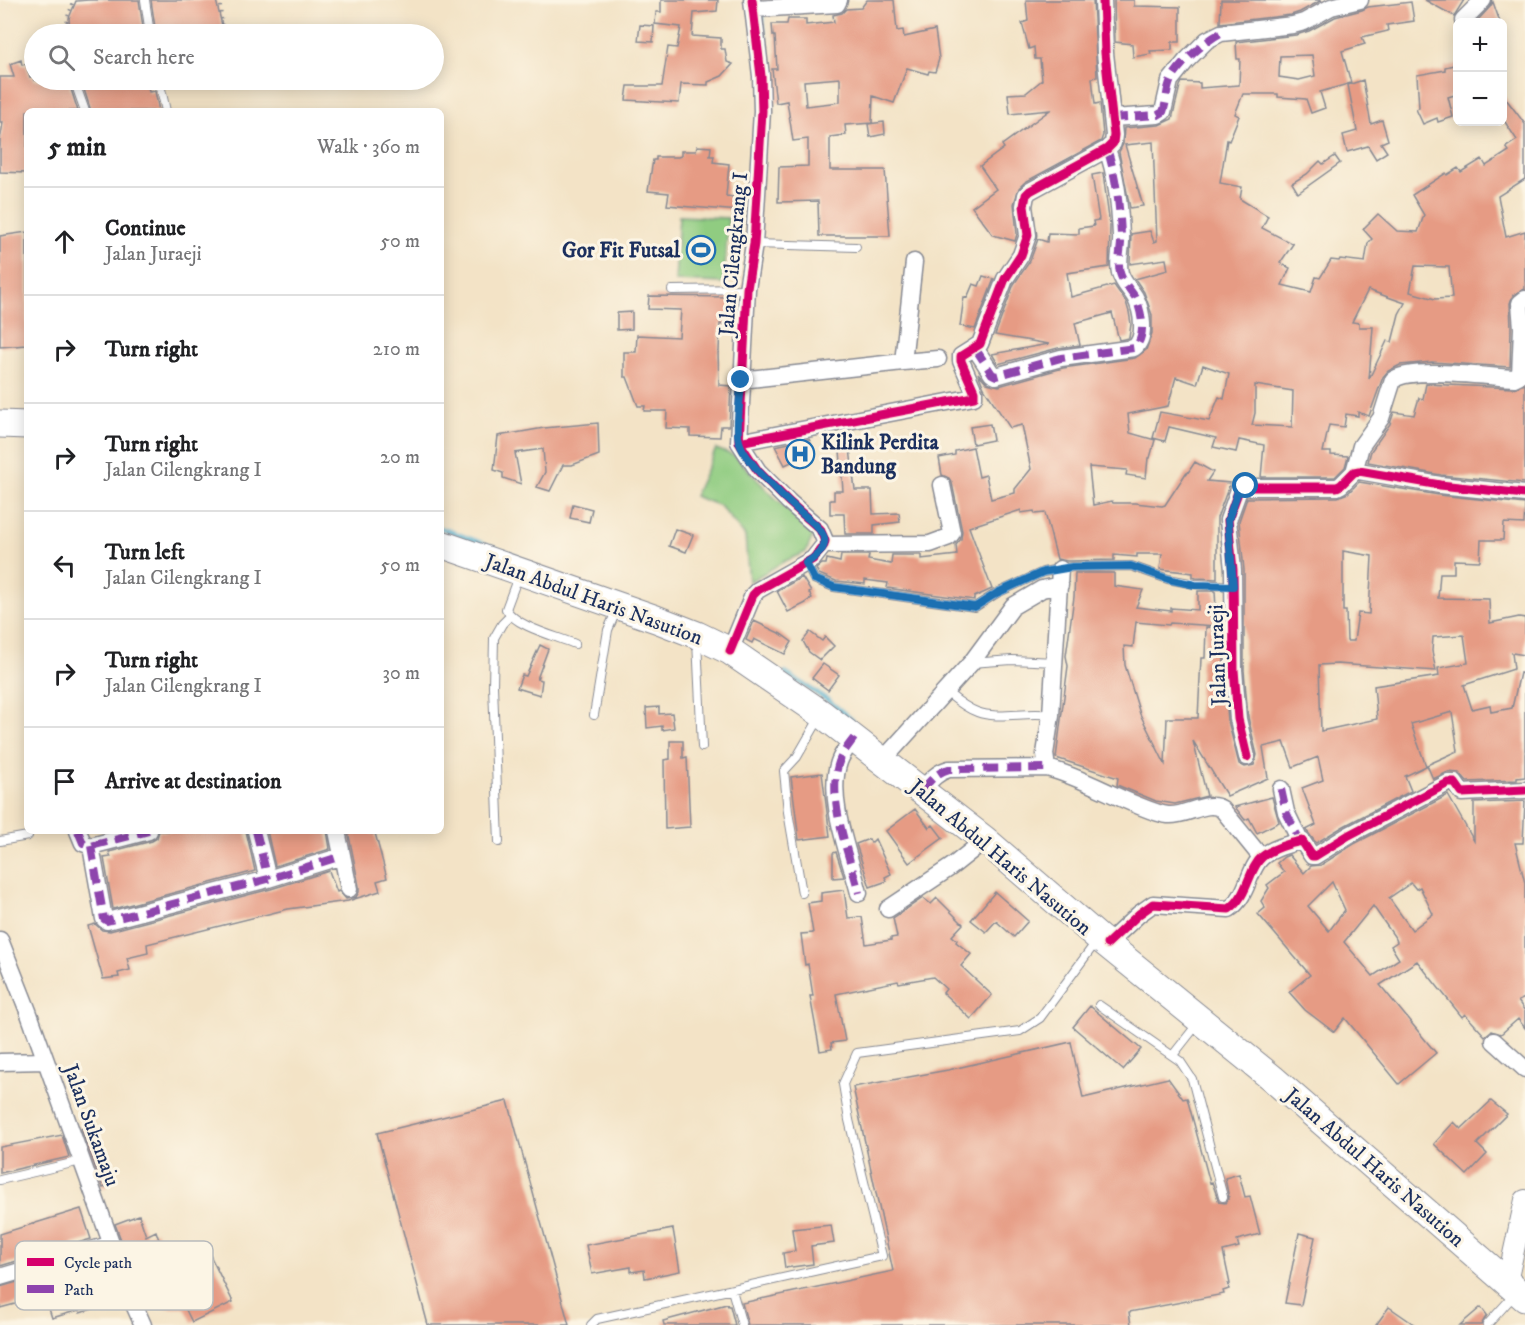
<!DOCTYPE html>
<html lang="en">
<head>
<meta charset="utf-8">
<style>
  :root { --surface:#fff; --page:#f2f2f2; --text:#202124; --muted:#757577; --line:#e0e0e0 }
  body { margin:0; font-family:"IM FELL DW Pica",serif; background:var(--page); color:var(--text) }
  .controls { position:absolute; right:18px; top:18px; display:grid; overflow:hidden; border-radius:9px; box-shadow:0 3px 15px #0003 }
  .controls button { width:54px; height:54px; display:grid; place-items:center; padding:0; border:0; border-bottom:2px solid var(--line); background:var(--surface); color:var(--text); font:30px sans-serif }
  .stop { position:absolute; width:18px; height:18px; margin:-14px; border:4px solid #1f6fb2; border-radius:50%; background:#fff }
  .stop.end { background:#1f6fb2; border-color:#fff; box-shadow:0 2px 6px #0008 }
  .list { margin:0; padding:0; list-style:none }
  h2 { display:flex; justify-content:space-between; align-items:center; height:78px; margin:0; padding:0 24px; font-size:26px }
  h2 small { font-size:20px; font-weight:400; color:var(--muted) }
  .list li { display:grid; grid-template-columns:39px 1fr auto; gap:18px; align-items:center; box-sizing:border-box; height:108px; padding:0 24px; border-top:2px solid var(--line) }
  .list b { display:block; font-size:22px; white-space:nowrap }
  .list p { margin:0; font-size:20px; white-space:nowrap; color:var(--muted) }
  .list em { font-size:20px; font-style:normal; color:var(--muted) }
  .icon { flex:none; width:33px; height:33px; fill:none; stroke:currentColor; stroke-width:2; stroke-linecap:round; stroke-linejoin:round }
  .map { position:relative; flex:none; width:1525px; height:1325px; overflow:hidden }
  .search { position:absolute; background:var(--surface); box-shadow:0 3px 15px #0003; left:24px; top:24px; width:420px; height:66px; display:flex; align-items:center; gap:15px; box-sizing:border-box; padding:0 21px; border-radius:33px; color:var(--muted); font-size:22px }
  .panel { position:absolute; background:var(--surface); box-shadow:0 3px 15px #0003; left:24px; top:108px; width:420px; height:726px; border-radius:9px }
  .map>svg:first-child { display:block }
  .green { fill:#90cc81; stroke:#567e70; stroke-width:1.5 }
  .lines { fill:none; stroke-linecap:round; stroke-linejoin:round }
  .stream { stroke:#51afcf; stroke-width:4.5 }
  .building { fill:#e69b84; fill-rule:evenodd }
  .service-casing { stroke:#878992; stroke-width:10 }
  .minor-casing { stroke:#878992; stroke-width:19 }
  .tertiary-casing { stroke:#878992; stroke-width:22 }
  .trunk-casing { stroke:#878992; stroke-width:29 }
  .path { stroke:#878992; stroke-width:3; stroke-dasharray:1.5 4.5; stroke-linecap:butt }
  .service { stroke:#fff; stroke-width:8 }
  .minor { stroke:#fff; stroke-width:16 }
  .tertiary { stroke:#fff; stroke-width:20 }
  .trunk { stroke:#fff; stroke-width:27 }
  .quiet { stroke:#8e44ad; stroke-width:8; stroke-dasharray:15 8; stroke-linecap:butt }
  .cycleway-casing { stroke:#fcf5e5; stroke-width:13 }
  .cycleway { stroke:#d6006c; stroke-width:9 }
  .route { stroke:#1f6fb2; stroke-width:8 }
  .labels { text-anchor:middle; stroke-width:6; stroke-linejoin:round; paint-order:stroke }
  .poi-label { font-size:21px; font-weight:bold; fill:#1b2f5e; stroke:#fcf5e5; text-anchor:end }
  .street-label { font-size:21px; fill:#1b2f5e; stroke:#fcf5e5 }
  .key { fill:#fcf5e5; stroke:#b8babc; stroke-width:1.5 }
  .key-label { font-size:16px; fill:#1b2f5e }
</style>
</head>
<body>
<div class="map">
<svg width="1525" height="1325" viewBox="0 0 1525 1325">
  <rect width="100%" height="100%" fill="#fcf5e5"/>
  <filter id="ink" filterUnits="userSpaceOnUse"><feTurbulence type="fractalNoise" baseFrequency=".0167" numOctaves="2"/><feDisplacementMap in="SourceGraphic" scale="12" xChannelSelector="R" yChannelSelector="G"/><feConvolveMatrix kernelMatrix="1 2 1 2 8 2 1 2 1" color-interpolation-filters="sRGB"/></filter>
  <filter id="wash" filterUnits="userSpaceOnUse"><feTurbulence type="fractalNoise" baseFrequency=".008" numOctaves="4" result="noise"/><feDisplacementMap in="SourceGraphic" scale="24" xChannelSelector="R" yChannelSelector="G"/><feGaussianBlur stdDeviation="1.35" result="paint"/><feColorMatrix in="noise" values="0 0 0 0 0 0 0 0 0 0 0 0 0 0 0 0 0 1.4 0 .05"/><feComposite in="paint" operator="in"/></filter>
  <g filter="url(#wash)">
    <rect width="100%" height="100%" fill="#f3e3c6"/>
    <path class="green" d="M679,216L728,218L724,283L675,281Z
      M716,449L735,456L771,494L814,533L806,552L783,562L749,582L745,536L720,506L694,496Z"/>
    <g class="lines">
      <path class="stream" d="M762,15L765,43
        M441,528L517,556
        M785,673L829,701L852,720"/>
    </g>
    <g id="blocks">
      <path class="building" d="M88,0H139L144,34H98L97,31L70,33L69,18L76,1Z
        M151,0H216L224,34H156Z
        M661,0H718L717,11L694,13L692,36L721,38V49H725L727,62L733,64L722,76L708,82V85L681,84L679,103L626,100L628,86H662L668,47L677,48L681,27L655,24L656,12H661Z
        M867,0H894L897,31L903,30L904,37L935,30L939,59L935,72L929,71L928,74L907,68L894,103L873,96L872,123L845,125L846,135L830,137V170H885L890,236H819L818,201L778,202L779,167L808,166V139L793,141L787,101L776,103L772,69H777L775,36H773L772,24H787L788,19H806V25L834,22L833,15L842,13L846,9L861,8ZM840,78V102L806,106L804,81Z
        M1026,0H1093L1097,77L1092,78L1095,104L1100,103L1103,135L1101,141L1025,182L1019,188L1014,204L1017,234L1015,241L993,235L972,207L996,189L980,166L1004,148L1002,145L1050,110L1010,114L1008,94L1026,93L1042,80L1040,59H1035L1034,47L1029,49L1022,23L1028,21Z
        M1114,0H1134V6L1180,7V42H1172V50L1150,51L1151,54L1133,57L1132,44L1115,42Z
        M1221,0H1322L1300,12L1291,15L1220,23Z
        M1425,0H1464L1454,16Z
        M1411,2L1414,21L1387,25L1388,31L1362,37L1365,44L1342,51L1351,83L1320,92L1325,108L1311,113L1306,99L1278,97V94H1243L1235,114L1239,116L1229,141L1227,140L1220,183L1242,187L1240,199L1268,216L1262,228L1293,244L1280,263L1290,268L1282,285L1311,292L1316,277L1320,278L1331,260L1339,261L1340,259L1365,262L1368,243L1372,239L1363,229L1378,214L1397,231L1418,232L1424,215L1412,195L1446,173L1447,175L1458,168L1461,172L1482,159L1486,166L1509,151L1506,147L1517,140L1503,119V95L1525,124V179L1498,196L1506,237L1525,231V289L1513,295L1510,303L1511,328L1510,367L1432,362L1400,365L1388,371L1383,377L1369,416L1358,412V416L1346,414L1344,427L1329,425L1323,452H1331V455L1348,456L1345,467L1335,477H1261L1264,445L1239,440L1236,452L1213,447L1216,438L1169,427L1165,441L1153,438L1160,412L1209,421L1219,397L1224,399L1229,374L1203,365L1197,384L1176,377L1168,406L1128,414L1130,433L1155,440L1150,458H1148L1146,478L1126,475L1127,470L1089,467L1093,505L1112,501L1113,503H1135L1162,506L1165,505L1186,473L1187,474L1195,462L1213,472L1207,481L1230,483L1217,518V579L1196,578L1193,577V573L1160,569L1162,554H1137V557L1114,555V560L1067,561L1057,559L1045,513L1035,514L1034,511L1021,513V510L969,527L992,589L974,597V600L887,588L888,583L865,580V584L836,581L819,574L816,569L822,564H826L827,559L840,562L841,555H869L868,560L891,564L892,555H921V559L957,555L956,545L961,539L962,531L952,483L949,478L942,475L939,458L955,455V451L973,447L979,477L986,475L991,499L1015,493V489L1031,469L1022,425L1010,428L984,388L978,373L987,383L999,386L1063,368L1135,358L1146,350L1152,333V315L1144,292L1135,279L1168,270L1166,259L1130,264L1131,234L1150,231L1154,242L1157,241L1153,142L1125,145L1143,206L1130,208L1119,152L1123,144L1124,128L1159,125L1172,119L1180,86L1182,82L1200,83V88L1239,85L1240,59H1237L1236,42L1296,35L1309,31L1335,17L1362,10L1368,7ZM1312,55L1315,76L1299,80L1279,77L1280,56ZM1415,266L1449,267L1452,298L1435,299L1410,292ZM1368,290L1405,303L1399,314L1392,342L1387,341L1369,379L1373,327H1359V323L1352,322ZM1255,385L1293,391L1292,427L1252,425L1255,413Z
        M1493,2L1500,22H1476L1490,7Z
        M640,25L654,26L653,42L638,41Z
        M21,60L22,65L26,64L30,77L34,76V80H68L78,111H27V173L0,172V142L3,122H0V77H14L10,64Z
        M1458,64V94L1448,97L1453,117L1438,122L1437,118L1423,124L1416,109L1419,108L1417,75L1445,70V67Z
        M81,80H147L149,92L155,91L159,111H91Z
        M1363,80L1371,124L1382,120L1388,140L1381,143L1387,152L1376,159L1368,146L1347,152L1343,135L1357,131L1348,85Z
        M884,122L885,134L870,137L868,124Z
        M697,146L711,147L710,156H714L713,162L729,164L726,196L742,198L740,211L667,205L669,193L648,191L653,160H656V157H678L681,156V151H696Z
        M1335,156L1340,163L1298,193L1292,183L1307,174L1320,161L1323,164Z
        M1103,173L1110,226L1109,267L1067,273L1071,297L1114,285L1126,302L1129,312L1131,324L1129,338L1119,340L1112,313L1075,323L1080,345L1058,348L998,364L992,354L1049,344L995,335L1014,284L1030,261L1038,239L1047,242L1048,233L1079,234V228L1094,226L1093,221L1099,220L1092,175Z
        M27,232V345L0,347V236Z
        M983,276L994,279L975,329L960,326L964,297L967,298L973,284L979,286Z
        M649,296L736,297L735,326L720,324L719,352H718L719,385L731,386L729,426H721L720,437L690,436V429L666,428L667,411H644L645,406H638L627,377H624V352H636L637,335L679,337L681,310L648,309Z
        M632,312V329L617,330V313Z
        M1426,384L1513,388L1525,384V483L1441,475L1368,462L1371,451L1390,424L1394,412L1414,415L1419,398L1423,399Z
        M598,423L599,455L572,465H563L550,491L537,487L545,472L543,449L515,453L521,484L503,478V473L494,470L498,436L544,428Z
        M990,424L993,440L973,444L970,427Z
        M809,439L815,451L785,465L775,446Z
        M850,449L855,490H872L873,514L899,513L900,522L874,525V534H845L844,514H830V500H834V491H843L840,450Z
        M1359,482L1439,495L1525,504L1524,524L1504,523L1503,540H1481L1480,561L1454,560V573H1440L1438,598L1489,599L1490,623L1519,617L1525,618V655L1512,653L1514,669L1464,685L1472,709L1490,705L1491,712L1512,708L1520,673L1525,674V777L1517,778V780L1467,782L1459,773L1448,772L1433,779L1427,765L1458,751L1452,712L1411,724L1426,766L1405,776L1411,791L1344,826L1316,843L1306,830L1316,825L1302,788L1323,780L1318,757L1293,767L1284,742L1263,747L1268,778L1227,796L1193,741L1207,796L1175,804L1156,801L1117,785L1118,778L1056,758L1068,666L1066,656L1074,597L1075,573H1114V586L1143,590L1136,607L1171,611V608L1198,610V591H1215L1217,626L1170,623L1169,625L1136,622L1133,647L1124,646L1125,665L1140,714L1165,764L1167,718H1198L1201,658H1205L1206,627L1223,628L1224,671L1228,721L1239,764L1245,767L1254,765L1257,755L1248,717L1244,670V570L1239,521L1247,498L1338,497L1348,493ZM1343,551L1372,556L1369,614L1358,613L1354,641H1347L1346,611H1343ZM1464,635L1468,663L1438,668L1439,676L1374,686L1377,719L1321,731L1319,665L1337,664L1436,671L1432,651L1433,637Z
        M573,504L592,509L589,522L570,518Z
        M675,529L693,535L686,552L669,546Z
        M802,577L811,592L809,593L812,598L806,602V603L788,612L777,591Z
        M754,621L781,634L792,642L785,654L754,639L752,643L746,640Z
        M810,632L822,641L825,637L834,646L820,660L809,652L803,641Z
        M540,645L548,649L537,679L542,680L540,695L517,688L522,675L526,676Z
        M823,664L839,675L828,690L812,678Z
        M659,707V714L672,713L674,728L662,730V726L647,728L646,708Z
        M670,741H683V758L687,757L690,827L665,829L664,760L670,759Z
        M822,773L830,836L799,840L791,777Z
        M1448,795L1474,841V803L1525,801L1523,843H1515L1525,883V998L1518,1001L1525,1011V1028L1518,1019L1501,1034L1491,1031L1485,1036L1465,1014L1462,1017L1417,961L1380,985L1436,1053L1399,1084L1345,1018L1334,1032L1305,1010L1289,992L1310,975L1258,914L1265,908L1261,901L1269,888L1267,885L1284,872L1277,863L1284,857L1289,855L1304,873L1311,866L1321,865L1354,844ZM1332,882L1345,910L1329,931L1308,906ZM1411,883L1416,889L1420,887L1433,914L1412,930L1389,898ZM1373,906L1396,939L1397,942L1391,946L1399,959L1373,976L1344,942Z
        M1272,797L1279,822L1257,833L1249,818L1245,820L1235,807Z
        M915,809L929,828L933,825L943,838L909,863L886,831Z
        M159,831H246L255,871L113,909L104,858L111,857L109,852L152,841L157,838Z
        M267,831H327L330,849L275,866Z
        M348,831H372V834L375,833L387,878L377,881L380,891L348,901L288,909L147,944L148,953L127,958L130,970L118,973L119,977L103,979L88,926L95,924L102,930L110,931L271,889L329,871L337,892L339,891L346,899L356,897L359,892V886Z
        M869,839L871,843L875,839L891,874L885,877L887,881L870,887L856,844Z
        M836,852L844,877L833,878V853Z
        M844,890L848,918L862,917L866,944L891,940V938L897,937L893,918L923,898L931,904L937,898L963,924L952,936L957,940L956,942L971,954L961,966L992,995L971,1019L943,993L946,989L933,977L899,983L898,981L836,994L845,1041L831,1043L832,1049L820,1051L810,996H813L808,964L805,965L801,934L813,933L808,903L821,901V893Z
        M995,892L1028,921L1014,937L996,921L986,932L971,920Z
        M1090,1006L1141,1049L1123,1070L1073,1027Z
        M1071,1042L1083,1098L1168,1078L1183,1099L1187,1098L1210,1183L1212,1182L1219,1202L1225,1203L1229,1198L1225,1178L1239,1174L1245,1197L1250,1196L1260,1234L1237,1240L1239,1247L1223,1251L1230,1284H1228L1229,1289L1223,1291L1224,1294L1129,1312L1131,1325H748L742,1303L893,1271L853,1087L948,1070Z
        M508,1101L569,1325H428L377,1133Z
        M1491,1101L1507,1114L1477,1144L1487,1154L1467,1175L1434,1144L1454,1122L1461,1129Z
        M86,1126L97,1141L95,1142L112,1184L103,1188L81,1129Z
        M62,1135L69,1157L0,1173V1147Z
        M81,1209L91,1239L0,1266V1234Z
        M139,1215L146,1236L156,1231L160,1243L149,1249L161,1276L209,1253L233,1302L192,1322L185,1308H147L115,1224Z
        M831,1225L834,1243L811,1246L813,1264L785,1268L783,1253L795,1251L792,1229Z
        M673,1229L680,1271L645,1278L644,1270L631,1272V1267L592,1274L586,1245Z
        M1299,1233L1315,1237L1301,1305L1285,1303Z
        M100,1258L114,1302L80,1313L79,1310L52,1318L45,1296L0,1308V1287Z
        M727,1304L728,1306H730L735,1325H664L663,1321Z
        M1389,1307L1415,1325H1376Z
        M1481,1307L1487,1315L1481,1325H1460Z"/>
    </g>
  </g>
  <g filter="url(#ink)">
    <use href="#blocks" fill-opacity="0" stroke="#878992" stroke-width="1.5"/>
    <g class="lines">
      <g class="service-casing">
        <path id="service" d="M145,0L150,34
          M74,80L85,111
          M159,80L166,111
          M754,244L856,247
          M672,290L747,289
          M806,563L814,579L834,587L975,607L997,593L1043,572L1072,567L1131,566L1168,579L1195,584L1233,586
          M519,574L506,609C516,627 556,636 575,644
          M697,640L702,747
          M971,663L1012,660L1055,662
          M945,691C955,699 965,708 977,712C998,720 1027,711 1051,715
          M594,715L608,630L617,609
          M0,841L28,836
          M499,842L493,686L494,638L502,624L510,616
          M802,893L788,812L784,771L797,757L820,717
          M1099,1005L1180,1061L1192,1079L1223,1197
          M1173,1055L1199,1022
          M0,1180L81,1161
          M732,1290L742,1325
          M591,1325L597,1319L882,1256L849,1120L843,1084L857,1053L1020,1031L1040,1018L1096,942
          M1487,1325L1515,1294"/>
      </g>
      <g class="minor-casing">
        <path id="minor" d="M754,9L837,4L839,0
          M1463,20L1483,0
          M1112,118L1158,115L1163,112L1170,81L1186,61L1207,40L1221,33L1293,25L1304,22L1331,7L1360,0
          M975,348L992,374L996,376L1061,358L1134,348C1147,338 1142,310 1135,297C1130,289 1123,283 1120,273C1117,261 1122,248 1121,236C1120,209 1116,174 1107,149
          M903,362L914,262
          M741,380L903,362L938,359
          M739,442L974,397V391L961,361V356L980,344L1005,279L1021,255L1028,235L1024,206L1026,195L1030,191L1107,149L1113,143L1114,135L1105,53L1103,0
          M1354,472L1361,446L1381,418L1393,380C1410,366 1489,377 1514,378L1520,375L1522,328L1520,303L1525,299
          M824,545L930,544L949,537L952,533L942,485
          M730,651L753,595L758,590L813,559L824,545L825,541L820,529L789,502L758,471L739,442L747,289L754,244L762,111L761,76L752,0
          M854,738C849,745 842,753 839,762C826,799 850,856 859,893
          M1247,757L1238,719L1234,670L1233,570L1228,520L1240,487H1337L1341,485L1354,472L1359,471L1440,485L1525,494
          M883,760L971,663L1013,606L1042,589L1060,585
          M1047,768L1045,754L1051,715L1060,569
          M1281,789L1286,812L1300,841
          M922,790C930,781 937,772 949,769L1047,768C1078,776 1107,793 1137,805C1147,809 1158,814 1168,815C1186,817 1207,799 1222,809L1261,857
          M78,831L83,843L91,846L149,831
          M256,831L268,879
          M337,831L349,889
          M91,846L104,919L107,921L268,879L342,856
          M888,909L951,867L985,840
          M0,940L28,1011L131,1298L143,1325
          M1107,944L1139,914L1153,904L1229,909C1248,897 1248,869 1262,857C1271,849 1290,843 1302,841L1312,856H1315L1349,835L1448,783H1455L1462,793L1525,790
          M1494,1041L1525,1069
          M0,1062L46,1061
          M0,1277L112,1244"/>
      </g>
      <g class="tertiary-casing">
        <path id="tertiary" d="M1507,1282L1525,1200"/>
      </g>
      <g class="trunk-casing">
        <path id="trunk" d="M0,424L27,425
          M441,544L656,619L697,635L730,651L822,714L985,840L1099,938L1272,1078L1525,1298"/>
      </g>
      <path class="path" d="M220,0L223,34
        M65,34L68,15L74,0
        M88,86L115,80"/>
      <use href="#service" class="service"/>
      <use href="#minor" class="minor"/>
      <use href="#tertiary" class="tertiary"/>
      <use href="#trunk" class="trunk"/>
      <path class="quiet" d="M1112,118L1158,115L1163,112C1167,102 1166,90 1171,80C1179,64 1205,41 1221,33
        M975,348L992,374L996,376L1061,358L1134,348C1147,338 1142,310 1135,297C1130,289 1123,283 1120,273C1117,261 1122,248 1121,236C1120,209 1116,174 1107,149L1110,146
        M854,738C849,745 842,753 839,762C826,799 850,856 859,893
        M1281,789L1286,812L1300,841
        M922,790C930,781 937,772 949,769L1047,768
        M78,831L83,843L91,846L149,831
        M256,831L268,879
        M91,846L104,919L107,921L268,879L342,856"/>
      <g class="cycleway-casing">
        <path id="cycleway" d="M739,442L974,397V391L961,361V356L980,344L1005,279L1021,255L1028,235L1024,206L1026,195L1030,191L1107,149L1113,143L1114,135L1105,53L1103,0
          M730,651L753,595L758,590L813,559L824,545L825,541L820,529L789,502L758,471L739,442L747,289L754,244L762,111L761,76L752,0
          M1247,757L1238,719L1234,670L1233,570L1228,520L1240,487H1337L1341,485L1354,472L1359,471L1440,485L1525,494
          M1107,944L1139,914L1153,904L1229,909C1248,897 1248,869 1262,857C1271,849 1290,843 1302,841L1312,856H1315L1349,835L1448,783H1455L1462,793L1525,790"/>
      </g>
      <use href="#cycleway" class="cycleway"/>
    </g>
  </g>
  <g class="lines" filter="url(#ink)">
    <path class="route" d="M741,380C741,396 735,427 739,441C743,460 784,498 799,511C808,519 821,527 824,538C827,549 814,558 806,563L814,579L834,587L975,607L997,593L1043,572L1072,567L1131,566L1168,579L1195,585L1233,586L1228,520L1239,488L1246,486"/>
  </g>
  <defs>
    <g id="stadium-ring" transform="scale(1.5)"><circle r="9.5" fill="#fcf5e5" stroke="#1f6fb2" stroke-width="1.5"/><path d="M0-5a6.5 5 0 1 0 0 10a6.5 5 0 1 0 0-10ZM-3.5-1.8h7v3.6h-7Z" fill="#1f6fb2"/></g>
    <g id="hospital-ring" transform="scale(1.5)"><circle r="9.5" fill="#fcf5e5" stroke="#1f6fb2" stroke-width="1.5"/><path d="M-5-5h3v3.5h4V-5h3V5h-3V1.5h-4V5h-3Z" fill="#1f6fb2"/></g>
  </defs>
  <g fill-rule="evenodd">
    <use href="#stadium-ring" x="701" y="250"/>
    <use href="#hospital-ring" x="800" y="454"/>
  </g>
  <g class="labels">
    <g class="poi-label">
      <text x="680" y="257">Gor Fit Futsal</text>
      <text x="821" y="449" text-anchor="start">Kilink Perdita<tspan x="821" dy="24">Bandung</tspan></text>
    </g>
    <g class="street-label">
      <text transform="translate(733 254) rotate(-85)" y="7">Jalan Cilengkrang I</text>
      <text transform="translate(594 599) rotate(20)" y="7">Jalan Abdul Haris Nasution</text>
      <text transform="translate(1217 655) rotate(-92)" y="7">Jalan Juraeji</text>
      <text transform="translate(1001 857) rotate(40)" y="7">Jalan Abdul Haris Nasution</text>
      <text transform="translate(92 1125) rotate(70)" y="7">Jalan Sukamaju</text>
      <text transform="translate(1375 1167) rotate(41)" y="7">Jalan Abdul Haris Nasution</text>
    </g>
  </g>
  <rect x="15" y="1241" width="198" height="69" rx="9" class="key"/>
  <rect x="27" y="1258" width="27" height="8" fill="#d6006c"/>
  <rect x="27" y="1285" width="27" height="8" fill="#8e44ad"/>
  <g class="key-label">
    <text x="64" y="1268">Cycle path</text>
    <text x="64" y="1295">Path</text>
  </g>
</svg>
<div class="controls">
<button>+</button>
<button>−</button>
</div>
<div class="stop" style="left:1246px;top:486px"></div>
<div class="stop end" style="left:741px;top:380px"></div>
<div class="search"><svg class="icon" aria-label="search" viewBox="0 0 24 24"><circle cx="10" cy="10" r="6"/><path d="M15 15l6 6"/></svg>Search here</div>
<section class="panel">
<h2>5 min<small>Walk · 360 m</small></h2>
<ul class="list">
<li><svg class="icon" aria-label="ahead" viewBox="0 0 24 24"><path d="M12 20V5M6 11l6-6 6 6"/></svg><div><b>Continue</b><p>Jalan Juraeji</p></div><em>50 m</em></li>
<li><svg class="icon" aria-label="right" viewBox="0 0 24 24"><path d="M7 20v-9h11M14 6l5 5-5 5"/></svg><div><b>Turn right</b></div><em>210 m</em></li>
<li><svg class="icon" aria-label="right" viewBox="0 0 24 24"><path d="M7 20v-9h11M14 6l5 5-5 5"/></svg><div><b>Turn right</b><p>Jalan Cilengkrang I</p></div><em>20 m</em></li>
<li><svg class="icon" aria-label="left" viewBox="0 0 24 24"><path d="M17 20v-9H6M10 6l-5 5 5 5"/></svg><div><b>Turn left</b><p>Jalan Cilengkrang I</p></div><em>50 m</em></li>
<li><svg class="icon" aria-label="right" viewBox="0 0 24 24"><path d="M7 20v-9h11M14 6l5 5-5 5"/></svg><div><b>Turn right</b><p>Jalan Cilengkrang I</p></div><em>30 m</em></li>
<li><svg class="icon" aria-label="arrive" viewBox="0 0 24 24"><path d="M6 21V4h12l-3 4 3 4H6"/></svg><div><b>Arrive at destination</b></div></li>
</ul>
</section>
</div>
</body>
</html>
